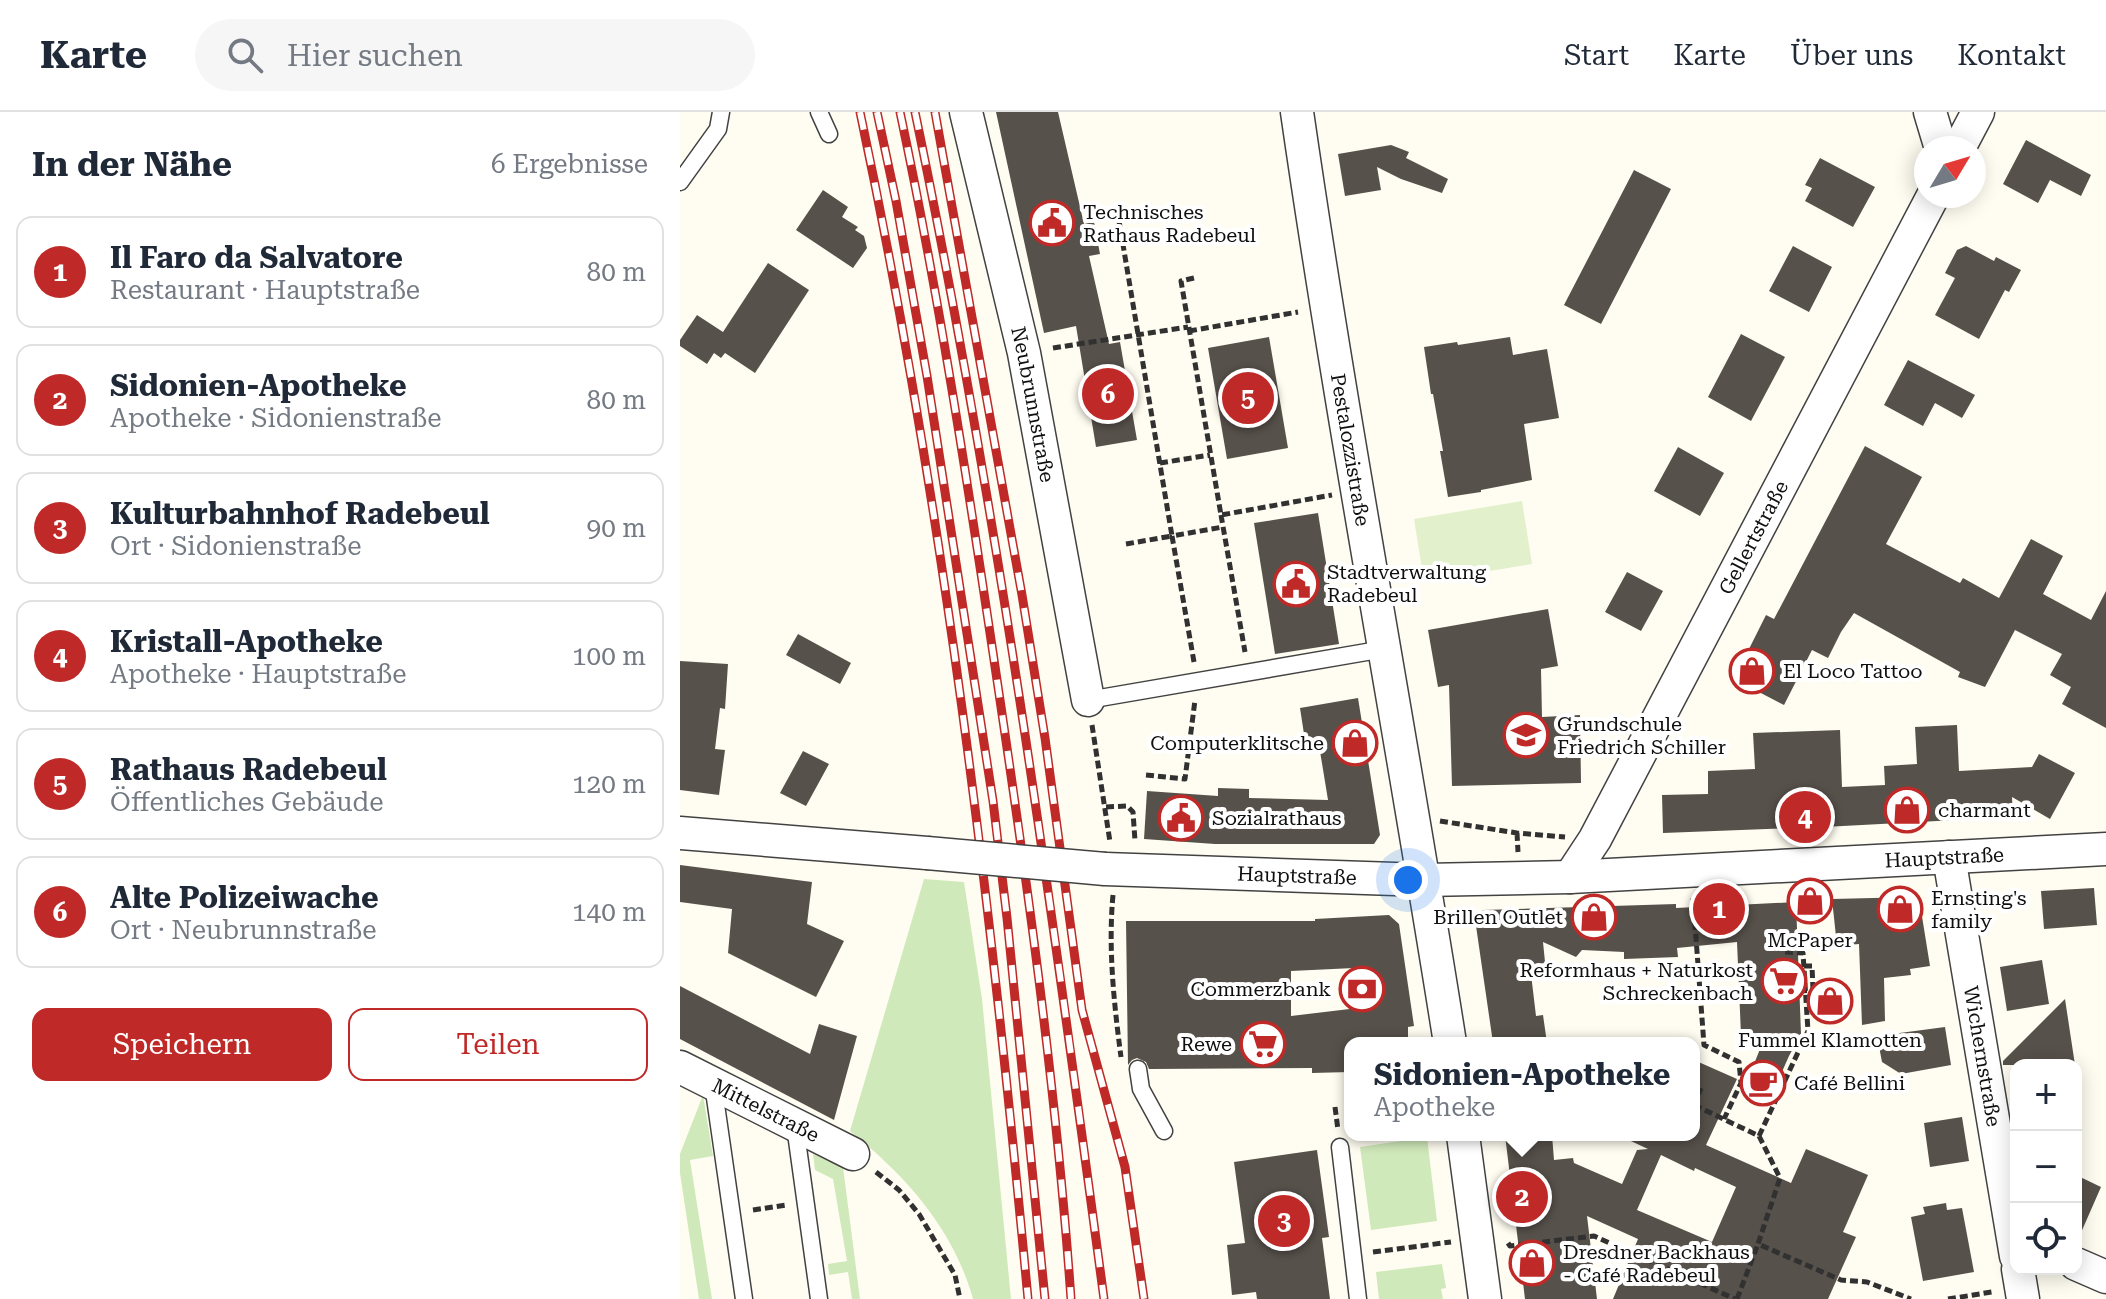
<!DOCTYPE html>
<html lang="de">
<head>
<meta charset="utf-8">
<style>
  :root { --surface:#fff; --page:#f6f6f7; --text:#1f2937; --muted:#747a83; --line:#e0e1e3; --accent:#bf2927 }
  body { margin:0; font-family:"Roboto Serif",serif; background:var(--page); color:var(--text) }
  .controls { position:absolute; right:24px; bottom:24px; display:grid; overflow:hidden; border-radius:16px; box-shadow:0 4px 20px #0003 }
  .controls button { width:72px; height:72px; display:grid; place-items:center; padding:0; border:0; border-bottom:2px solid var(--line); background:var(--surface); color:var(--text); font:40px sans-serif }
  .compass { position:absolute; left:1234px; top:24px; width:72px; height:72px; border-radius:50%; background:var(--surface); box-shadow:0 4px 20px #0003; rotate:52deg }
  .you { position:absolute; left:728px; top:768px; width:28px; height:28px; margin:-20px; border:6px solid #fff; border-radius:50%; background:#1a73e8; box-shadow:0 0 0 12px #1a73e833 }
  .badge { display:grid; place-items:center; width:52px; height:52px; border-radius:50%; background:var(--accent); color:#fff; font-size:26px; font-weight:700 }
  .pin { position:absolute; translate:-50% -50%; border:4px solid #fff; box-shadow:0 2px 8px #0006 }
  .popup { position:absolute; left:664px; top:925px; width:356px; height:104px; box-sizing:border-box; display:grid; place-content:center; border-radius:16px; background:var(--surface); filter:drop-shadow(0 2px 6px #0005); font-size:26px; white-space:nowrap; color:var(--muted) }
  .popup b { font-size:30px; color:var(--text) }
  .popup::after { content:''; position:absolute; left:50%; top:100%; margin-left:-16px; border:16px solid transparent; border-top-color:var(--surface) }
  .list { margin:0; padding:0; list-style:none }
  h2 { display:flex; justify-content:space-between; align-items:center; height:104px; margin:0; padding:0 32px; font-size:34px }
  h2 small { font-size:26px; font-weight:400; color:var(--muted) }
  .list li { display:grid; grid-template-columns:52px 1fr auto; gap:24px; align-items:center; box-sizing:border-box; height:112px; margin:0 16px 16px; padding:0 16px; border:2px solid var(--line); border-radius:16px }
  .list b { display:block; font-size:30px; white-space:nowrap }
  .list p { margin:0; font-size:26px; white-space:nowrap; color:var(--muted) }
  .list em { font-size:26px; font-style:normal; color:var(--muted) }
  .actions { display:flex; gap:16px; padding:24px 32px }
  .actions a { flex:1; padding:18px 0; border:2px solid var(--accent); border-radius:16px; text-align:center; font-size:28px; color:var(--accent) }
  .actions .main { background:var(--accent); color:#fff }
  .icon { flex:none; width:44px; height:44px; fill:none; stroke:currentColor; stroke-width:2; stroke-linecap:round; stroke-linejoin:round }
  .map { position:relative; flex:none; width:1426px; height:1187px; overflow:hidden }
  header { display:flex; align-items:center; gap:48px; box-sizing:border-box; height:112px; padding:0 40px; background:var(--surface); border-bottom:2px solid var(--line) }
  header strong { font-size:38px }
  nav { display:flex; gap:44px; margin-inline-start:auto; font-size:28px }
  .search { width:560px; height:72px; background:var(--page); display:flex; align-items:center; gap:20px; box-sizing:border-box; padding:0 28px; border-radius:44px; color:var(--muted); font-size:30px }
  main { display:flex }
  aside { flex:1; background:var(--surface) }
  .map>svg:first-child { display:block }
  .green { fill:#d0e9ba }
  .pitch { fill:#e2f1cc }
  .building { fill:#57514b; fill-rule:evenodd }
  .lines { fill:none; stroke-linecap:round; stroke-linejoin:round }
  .lane-casing { stroke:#424242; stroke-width:19 }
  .street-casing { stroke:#424242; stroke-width:35 }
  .path { stroke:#313131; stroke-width:5; stroke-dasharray:8 4; stroke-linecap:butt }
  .lane { stroke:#fff; stroke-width:16 }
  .street { stroke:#fff; stroke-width:32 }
  .rail-casing { stroke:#bf2927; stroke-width:9 }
  .rail { stroke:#fff; stroke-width:6; stroke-dasharray:18; stroke-linecap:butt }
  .street-bridge-casing { stroke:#424242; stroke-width:35; stroke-linecap:butt }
  .path-bridge { stroke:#313131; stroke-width:5; stroke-dasharray:8 4; stroke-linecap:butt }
  .street-bridge { stroke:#fff; stroke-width:32 }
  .labels { text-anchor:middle; stroke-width:8; stroke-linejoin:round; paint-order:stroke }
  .poi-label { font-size:20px; fill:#0f0f0f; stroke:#fff; text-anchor:start }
  .street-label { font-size:20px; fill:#0f0f0f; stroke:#fff }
</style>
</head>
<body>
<header>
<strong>Karte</strong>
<div class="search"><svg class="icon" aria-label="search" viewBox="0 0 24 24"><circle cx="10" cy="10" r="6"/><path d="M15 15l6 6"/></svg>Hier suchen</div>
<nav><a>Start</a><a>Karte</a><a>Über uns</a><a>Kontakt</a></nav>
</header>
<main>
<aside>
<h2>In der Nähe<small>6 Ergebnisse</small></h2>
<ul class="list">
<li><span class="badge">1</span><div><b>Il Faro da Salvatore</b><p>Restaurant · Hauptstraße</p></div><em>80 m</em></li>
<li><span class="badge">2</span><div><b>Sidonien-Apotheke</b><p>Apotheke · Sidonienstraße</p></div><em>80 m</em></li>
<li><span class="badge">3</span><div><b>Kulturbahnhof Radebeul</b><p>Ort · Sidonienstraße</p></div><em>90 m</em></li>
<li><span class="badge">4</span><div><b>Kristall-Apotheke</b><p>Apotheke · Hauptstraße</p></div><em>100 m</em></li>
<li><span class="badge">5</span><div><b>Rathaus Radebeul</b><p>Öffentliches Gebäude</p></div><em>120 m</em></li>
<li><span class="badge">6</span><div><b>Alte Polizeiwache</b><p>Ort · Neubrunnstraße</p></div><em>140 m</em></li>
</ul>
<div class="actions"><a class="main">Speichern</a><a>Teilen</a></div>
</aside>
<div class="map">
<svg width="1426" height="1187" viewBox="0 0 1426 1187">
  <rect width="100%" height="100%" fill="#fffdf1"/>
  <path class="green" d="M244,767L284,770L302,887L331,1187H293C273,1116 226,1064 170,1019Z
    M23,983L33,1044L10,1048L32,1187H19L0,1061V1042Z
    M747,1025L757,1109L691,1118L680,1035Z
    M133,1042L163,1055L180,1187H172L168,1160L149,1163L148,1152L167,1149L153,1067L135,1058Z
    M762,1152L766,1176L761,1177L763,1187H699L696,1160Z"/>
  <path class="pitch" d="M842,389L852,452L744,470L734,407Z"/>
  <path class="building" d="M316,0H378L404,112L414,110L420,142L409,144L429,232L440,230L457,328L416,335L396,214L364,221Z
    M1346,28L1411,63L1401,84L1370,68L1358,91L1323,72Z
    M711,33L729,40L726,46L768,67L762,81L721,67L697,55L701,78L665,84L658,42Z
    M1140,46L1195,75L1173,115L1125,89L1132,76L1125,73Z
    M954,58L991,77L921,212L884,193Z
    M143,78L168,95L162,105L178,115L175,118L184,124L187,136L173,156L116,118Z
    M1113,134L1152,155L1129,200L1089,179Z
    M1286,134L1314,149L1316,145L1341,158L1329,180L1325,178L1299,227L1255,203L1275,166L1265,161L1277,138Z
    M88,151L129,178L75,261L45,241L41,246L34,241L27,252L0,234V228L17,203L43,220Z
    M1061,222L1105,245L1071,309L1028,285Z
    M589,225L608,336L547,347L528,236Z
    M830,225L833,243L867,237L879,306L844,312L852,368L801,378V380L768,385L760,339H763L753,282H751L744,235L777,230L778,233Z
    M1228,248L1295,283L1282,306L1255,291L1243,314L1204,293Z
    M1185,334L1242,365L1206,432L1280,471L1283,466L1319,486L1351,427L1383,444L1363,482L1411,508L1426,479V616L1382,592L1391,575L1370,563L1382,542L1335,518L1305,575L1278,565L1280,560L1174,501L1161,520L1148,546L1132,538L1104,593L1054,567L1086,503L1094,507Z
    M998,335L1044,361L1020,404L974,379Z
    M638,401L659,532L595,542L574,411Z
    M947,460L983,479L961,519L925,500Z
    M868,497L878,554L861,557L862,605L900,603L901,671L772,674L769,573L758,575L748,518Z
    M118,522L171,551L160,572L106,543Z
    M0,549L48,552L45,597L40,596L35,637L45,638L39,683L0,678Z
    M678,586L700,723L694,732H535L464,727L467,679L538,684V676L569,677V686L648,688L639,633L626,635L620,596Z
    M1277,613L1279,659L1352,655L1359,642L1395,661L1370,707L1332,685L1333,705L1144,715V711L1113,713L1114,716L983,721L982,683L1028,682V659L1075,657L1073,621L1160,618L1162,675L1205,673L1204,654L1237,652L1235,615Z
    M123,639L149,652L126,694L100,681Z
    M0,753L132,770L127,812L164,829L136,885L48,841L52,797L0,790Z
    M1414,776L1417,813L1364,817L1361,779Z
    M1234,785L1240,792L1250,854L1230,857L1231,863L1204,866L1205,909L1182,913L1179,832L1157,834L1152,787Z
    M1116,790L1121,922L1109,944L1089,989L1064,977L1082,932L1061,923L1057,830L997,836L998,845L944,847V840L902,838L896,845L863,830L866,860L851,862L856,904L863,903L867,931H813L795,807L803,798L996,792V796Z
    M709,803L719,812L734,914L728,915V931H670V960L632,961V956L469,957L466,950L457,946L452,948L448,953L446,809H635V807ZM674,856L678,896L611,904V859Z
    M1362,848L1369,892L1327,899L1320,855Z
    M0,874L130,942L139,912L177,924L154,1008L0,927Z
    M1385,887L1395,953H1323V949Z
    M1265,915L1271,953L1221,962L1202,950L1197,924Z
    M1014,948L1057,967L1026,1033L1111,1071L1126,1037L1188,1063L1163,1120L1176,1125L1148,1187H933L958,1127L907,1104L917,1187H845L825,1023H872L874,1048L893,1046L894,1051L942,1072L957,1038L968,1037L938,1023H1014ZM981,1043L1014,1059L1015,1056L1056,1075L1032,1130L957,1098Z
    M1282,1005L1289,1049L1250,1055L1244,1011Z
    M637,1038L649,1125L642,1126L650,1187H577L576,1180L552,1183L547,1133L565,1131L554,1050Z
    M1396,1063L1421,1075L1396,1132Z
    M1266,1091L1267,1098L1282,1096L1294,1160L1243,1169L1231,1105L1245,1102L1243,1095Z"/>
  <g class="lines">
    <g class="lane-casing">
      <path id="lane" d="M139,0L149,22
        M0,70L38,17L41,0
        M408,588L704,537
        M458,957L461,977L484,1019
        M33,972L64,1187
        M115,1014L139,1187
        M660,1035L678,1187"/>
    </g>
    <g class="street-casing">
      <g id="street">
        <path id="s1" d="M286,0L344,241L408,588"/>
        <path id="s2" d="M617,0C662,311 721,620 770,931"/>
        <path d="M1250,0L1259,30L1265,36"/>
        <path d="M1279,36L1298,0"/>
        <path d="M0,721L247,741"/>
        <path id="s3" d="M1269,745L1336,1144"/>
        <path id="s4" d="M425,757L744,768L890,765L1426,737"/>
        <path id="s5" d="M890,765L915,727L1253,84"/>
        <path id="s6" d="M0,955L173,1042"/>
        <path d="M783,1023L805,1187"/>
        <path d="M1396,1152L1426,1165"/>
        <path d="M1338,1157L1343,1187"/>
      </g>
    </g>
    <path class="path" d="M514,166L501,169L541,403L652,383
      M509,219L618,200
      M373,236L508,215
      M480,351L530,343
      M541,403L565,540
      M446,432L492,424L439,109L494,100L504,103
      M514,550L492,424L543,415
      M412,613L430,730
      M466,663L505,667L515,588
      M426,695L447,694L453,700L455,729
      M760,709L837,721L885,725
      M837,721L838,740
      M433,783C428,836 434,892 441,945
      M1013,786L1024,933L1059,950L1061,971L1044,1007
      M1124,854H1132L1133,878
      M1014,993L1079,1024L1128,919L1123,841L1103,840
      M1014,993L1021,976
      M655,995L658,1018
      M1079,1024L1100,1066L1078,1132L1161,1168L1187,1170L1231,1187
      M196,1060L219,1078L239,1102L275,1163L280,1187
      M73,1098L106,1093
      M828,1131L830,1134L914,1124L1055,1187
      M693,1140L771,1130
      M1057,1187L1078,1132
      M1268,1187L1312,1180"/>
    <use href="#lane" class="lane"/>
    <use href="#street" class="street"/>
    <g class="rail-casing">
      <path id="rail" d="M180,0C263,391 311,789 348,1187
        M197,0L216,89L247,264L313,689L327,806L365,1187
        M220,0C258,179 286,360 313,541C345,755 376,971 391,1187
        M235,0C317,393 371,790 424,1187
        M255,0L342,483L365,626L402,898L445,1055L464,1187"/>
    </g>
    <use href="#rail" class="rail"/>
    <g class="street-bridge-casing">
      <path id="street-bridge" d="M247,741L425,757"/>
    </g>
    <path class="path-bridge" d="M1119,879L1133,878"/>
    <use href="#street-bridge" class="street-bridge"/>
  </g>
  <defs>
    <g id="civic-ring" transform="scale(2.3)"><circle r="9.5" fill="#fff" stroke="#bf2927" stroke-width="1.5"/><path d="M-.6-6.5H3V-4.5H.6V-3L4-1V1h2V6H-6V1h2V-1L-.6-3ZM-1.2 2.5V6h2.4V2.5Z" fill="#bf2927"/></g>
    <g id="shop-ring" transform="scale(2.3)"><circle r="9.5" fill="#fff" stroke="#bf2927" stroke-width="1.5"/><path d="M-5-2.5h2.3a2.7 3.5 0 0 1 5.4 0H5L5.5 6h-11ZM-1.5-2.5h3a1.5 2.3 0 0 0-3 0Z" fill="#bf2927"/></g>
    <g id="school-ring" transform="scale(2.3)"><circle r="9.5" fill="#fff" stroke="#bf2927" stroke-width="1.5"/><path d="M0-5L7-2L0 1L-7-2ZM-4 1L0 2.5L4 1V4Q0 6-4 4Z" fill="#bf2927"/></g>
    <g id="supermarket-ring" transform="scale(2.3)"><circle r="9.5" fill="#fff" stroke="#bf2927" stroke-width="1.5"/><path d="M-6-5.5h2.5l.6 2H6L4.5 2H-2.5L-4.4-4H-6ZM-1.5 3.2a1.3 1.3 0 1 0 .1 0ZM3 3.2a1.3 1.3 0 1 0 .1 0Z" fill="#bf2927"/></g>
    <g id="bank-ring" transform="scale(2.3)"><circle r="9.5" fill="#fff" stroke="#bf2927" stroke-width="1.5"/><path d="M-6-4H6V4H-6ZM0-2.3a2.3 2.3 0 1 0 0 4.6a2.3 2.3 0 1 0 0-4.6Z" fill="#bf2927"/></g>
    <g id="cafe-ring" transform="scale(2.3)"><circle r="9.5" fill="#fff" stroke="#bf2927" stroke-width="1.5"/><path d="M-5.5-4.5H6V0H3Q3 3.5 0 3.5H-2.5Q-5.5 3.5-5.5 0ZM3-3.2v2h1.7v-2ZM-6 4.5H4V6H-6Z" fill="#bf2927"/></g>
  </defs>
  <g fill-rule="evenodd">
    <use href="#civic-ring" x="372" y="111"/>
    <use href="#civic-ring" x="616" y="472"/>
    <use href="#shop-ring" x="1072" y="559"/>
    <use href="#school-ring" x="846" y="623"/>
    <use href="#shop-ring" x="675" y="631"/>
    <use href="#shop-ring" x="1227" y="698"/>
    <use href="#civic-ring" x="501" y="706"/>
    <use href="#shop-ring" x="1130" y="789"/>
    <use href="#shop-ring" x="1220" y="797"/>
    <use href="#shop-ring" x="914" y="805"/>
    <use href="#supermarket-ring" x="1104" y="869"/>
    <use href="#bank-ring" x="682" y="877"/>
    <use href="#shop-ring" x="1150" y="889"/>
    <use href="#supermarket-ring" x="583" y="932"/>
    <use href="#cafe-ring" x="1083" y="971"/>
    <use href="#shop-ring" x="852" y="1151"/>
  </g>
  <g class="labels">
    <g class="poi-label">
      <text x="403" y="107">Technisches<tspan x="403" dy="23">Rathaus Radebeul</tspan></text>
      <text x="647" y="467">Stadtverwaltung<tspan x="647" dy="23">Radebeul</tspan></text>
      <text x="1103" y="566">El Loco Tattoo</text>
      <text x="877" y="619">Grundschule<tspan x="877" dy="23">Friedrich Schiller</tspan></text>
      <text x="644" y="638" text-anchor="end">Computerklitsche</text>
      <text x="1258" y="705">charmant</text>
      <text x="532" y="713">Sozialrathaus</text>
      <text x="1251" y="793">Ernsting's<tspan x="1251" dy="23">family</tspan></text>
      <text x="883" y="812" text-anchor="end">Brillen Outlet</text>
      <text x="1130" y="835" text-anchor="middle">McPaper</text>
      <text x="1073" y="865" text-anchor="end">Reformhaus + Naturkost<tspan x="1073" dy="23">Schreckenbach</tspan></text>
      <text x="651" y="884" text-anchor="end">Commerzbank</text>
      <text x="1150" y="935" text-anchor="middle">Fummel Klamotten</text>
      <text x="552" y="939" text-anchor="end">Rewe</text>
      <text x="1114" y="978">Café Bellini</text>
      <text x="883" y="1147">Dresdner Backhaus<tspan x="883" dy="23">- Café Radebeul</tspan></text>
    </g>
    <g class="street-label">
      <text dy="7" stroke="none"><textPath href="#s1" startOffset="300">Neubrunnstraße</textPath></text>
      <text dy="7" stroke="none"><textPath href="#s2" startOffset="342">Pestalozzistraße</textPath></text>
      <text dy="7" stroke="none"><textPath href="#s5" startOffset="386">Gellertstraße</textPath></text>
      <text dy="7" stroke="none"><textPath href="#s4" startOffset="840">Hauptstraße</textPath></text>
      <text dy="7" stroke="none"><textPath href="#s4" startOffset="192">Hauptstraße</textPath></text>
      <text dy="7" stroke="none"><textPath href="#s3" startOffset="202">Wichernstraße</textPath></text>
      <text dy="7" stroke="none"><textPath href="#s6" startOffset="96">Mittelstraße</textPath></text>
    </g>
  </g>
</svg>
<div class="controls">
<button>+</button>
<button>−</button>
<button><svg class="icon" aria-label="locate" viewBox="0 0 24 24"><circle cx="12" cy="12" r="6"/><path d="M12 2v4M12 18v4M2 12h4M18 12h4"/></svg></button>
</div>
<svg class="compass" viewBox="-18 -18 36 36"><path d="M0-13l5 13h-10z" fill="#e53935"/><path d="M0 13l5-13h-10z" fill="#747a83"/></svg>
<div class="you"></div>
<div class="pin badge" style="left:1039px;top:797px">1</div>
<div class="pin badge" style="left:842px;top:1085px">2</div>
<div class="popup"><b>Sidonien-Apotheke</b>Apotheke</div>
<div class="pin badge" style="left:604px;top:1109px">3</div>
<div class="pin badge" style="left:1125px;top:705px">4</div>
<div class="pin badge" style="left:568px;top:286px">5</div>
<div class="pin badge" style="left:428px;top:282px">6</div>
</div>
</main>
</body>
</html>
